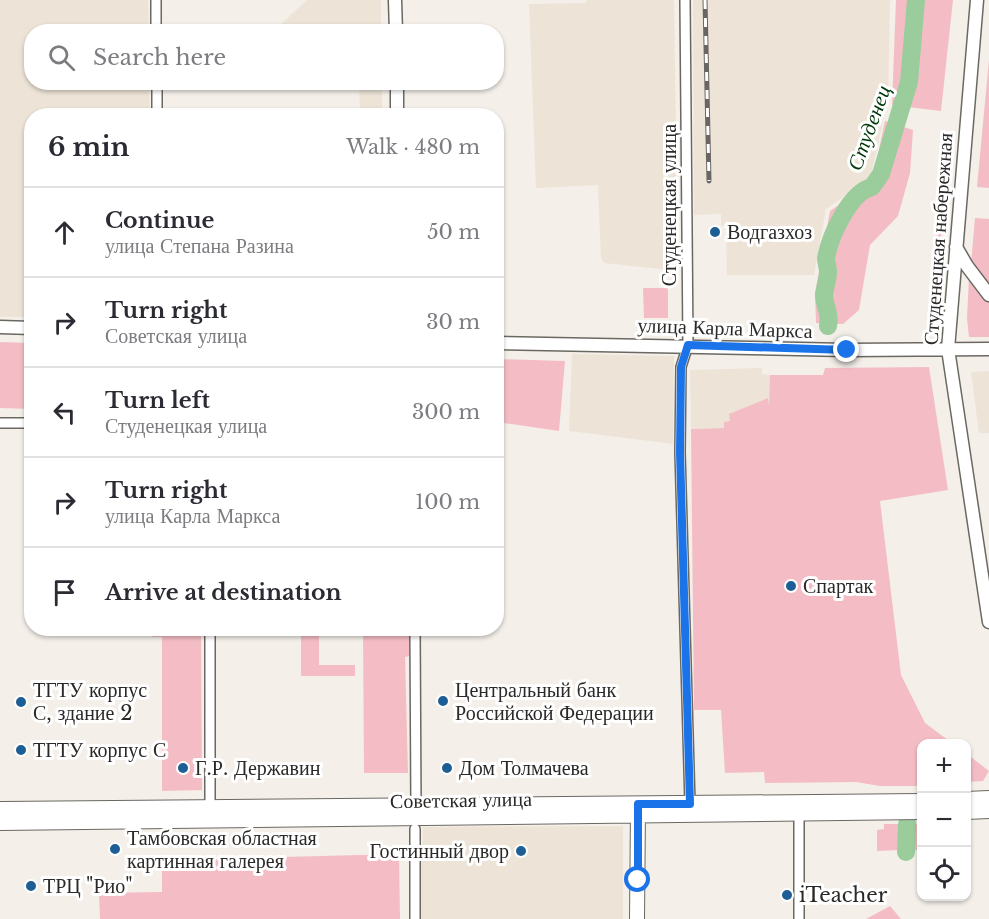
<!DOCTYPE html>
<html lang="en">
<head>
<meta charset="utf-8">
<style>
  :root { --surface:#fff; --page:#f7f7f7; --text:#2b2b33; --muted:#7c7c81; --line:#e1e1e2 }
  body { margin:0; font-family:"Libre Baskerville",serif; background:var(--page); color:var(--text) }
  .controls { position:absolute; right:18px; bottom:18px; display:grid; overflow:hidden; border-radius:12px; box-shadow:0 2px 4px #0004 }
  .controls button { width:54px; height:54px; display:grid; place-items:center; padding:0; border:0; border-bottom:2px solid var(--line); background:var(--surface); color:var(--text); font:30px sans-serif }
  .stop { position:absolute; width:18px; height:18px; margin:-14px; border:4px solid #1a73e8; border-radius:50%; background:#fff }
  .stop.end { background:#1a73e8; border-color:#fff; box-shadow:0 2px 6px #0008 }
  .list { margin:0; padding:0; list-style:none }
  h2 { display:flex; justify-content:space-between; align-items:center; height:78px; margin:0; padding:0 24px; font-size:26px }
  h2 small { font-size:20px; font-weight:400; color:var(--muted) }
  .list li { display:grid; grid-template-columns:39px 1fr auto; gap:18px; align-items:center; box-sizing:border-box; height:90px; padding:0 24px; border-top:2px solid var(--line) }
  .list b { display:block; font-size:22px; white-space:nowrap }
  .list p { margin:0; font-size:20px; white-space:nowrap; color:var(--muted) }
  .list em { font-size:20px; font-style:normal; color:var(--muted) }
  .icon { flex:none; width:33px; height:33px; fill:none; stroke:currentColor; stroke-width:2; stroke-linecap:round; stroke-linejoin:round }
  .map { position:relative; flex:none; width:989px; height:919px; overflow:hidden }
  .search { position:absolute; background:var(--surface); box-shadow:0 2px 4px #0004; left:24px; top:24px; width:480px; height:66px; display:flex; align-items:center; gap:15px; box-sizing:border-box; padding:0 21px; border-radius:24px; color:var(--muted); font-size:22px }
  .panel { position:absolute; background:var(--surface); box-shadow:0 2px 4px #0004; left:24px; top:108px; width:480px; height:528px; border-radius:24px }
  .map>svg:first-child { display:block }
  .built { fill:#ede4d7 }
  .green { fill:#f4bdc5 }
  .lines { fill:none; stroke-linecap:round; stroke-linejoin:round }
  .river { stroke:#9bcd9c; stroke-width:18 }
  .street-casing { stroke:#6b6862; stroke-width:12 }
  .secondary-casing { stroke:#6b6862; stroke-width:15 }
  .primary-casing { stroke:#6b6862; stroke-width:16 }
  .street { stroke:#fff; stroke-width:9 }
  .secondary { stroke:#fff; stroke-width:12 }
  .primary { stroke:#fff; stroke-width:14 }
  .rail-casing { stroke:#686562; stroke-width:5 }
  .rail { stroke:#fff; stroke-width:3; stroke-dasharray:9; stroke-linecap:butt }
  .route { stroke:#1a73e8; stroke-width:8 }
  .poi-dot { fill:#1d5f94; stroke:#fff; stroke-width:2 }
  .labels { text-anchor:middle; stroke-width:6; stroke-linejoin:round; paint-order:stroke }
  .street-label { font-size:20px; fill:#2b2927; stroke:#fff }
  .poi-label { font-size:20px; fill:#2b2927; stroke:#fff; text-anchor:start }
  .water-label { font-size:21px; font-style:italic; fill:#003707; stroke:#fff }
</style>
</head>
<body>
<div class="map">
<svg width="989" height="919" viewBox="0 0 989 919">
  <rect width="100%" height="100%" fill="#f4efe9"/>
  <path class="built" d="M0,0H148L149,31L32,32V82L149,83L150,115L32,116L31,317H0Z
    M307,0H381V31H253L254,27L279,26Z
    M586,0H674L678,271L604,263L601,258L598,185L536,188L529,4L586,3Z
    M693,0H890L888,100L870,179L826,209L814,275H727L726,226H721V214L694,215Z
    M359,83H382V115H360Z
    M572,354L674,356L673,444L569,431Z
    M762,368V374L770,375V405L768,398L730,421L724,428L691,429L690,370Z
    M989,371V433H979L971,372Z
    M623,826V919H409L410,856H422L423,827Z"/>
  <path class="green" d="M896,0H953L941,111L892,105Z
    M989,60V188L977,187Z
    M885,121L913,130L910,173L898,216L870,245L859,310L843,324L816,323L815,293L830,211L872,182Z
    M945,143L949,149L941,236L935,238Z
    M975,218L989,219V287L971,264Z
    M969,278L989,302V337H969L967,318Z
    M643,288H668V318H644Z
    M0,342L31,343V409L0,408Z
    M497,359L565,361L559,431L497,422Z
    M929,367L948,490L880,501L901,675L925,723L952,743L922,744L921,786H880L856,782L765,783L764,772L725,773L721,710H694L691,429L724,428V422L730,421L729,414L768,398L769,405L770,375H823L825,368Z
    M152,629H201L202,790L162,791V637H152Z
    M301,629H319V665H355V676H301Z
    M363,629H409L410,656L405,657L408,773H364Z
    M967,754L989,771L983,781L967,782Z
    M884,824H905V842L900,850L877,851V830L884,829Z
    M908,824H921V850H913L908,842Z
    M399,854L400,919H100L99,893L162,892V860Z
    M890,906L901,919H866Z"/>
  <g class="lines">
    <path class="river" d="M828,326C831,311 824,307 824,295C825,287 828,279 828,272C828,267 826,263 826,258C830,236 850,192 872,187L881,174L909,82L916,0
      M906,852L907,824"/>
    <g class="street-casing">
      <path id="street" d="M156,0V32
        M685,0L688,345L681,367L680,452L690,804
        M157,82V116
        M0,423H32
        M210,628V807
        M415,628L416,809
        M799,813V919
        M415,829V919"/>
    </g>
    <g class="secondary-casing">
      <path id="secondary" d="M395,0L396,32
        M977,0L948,349L989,622
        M397,82V116
        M956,247L967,266L989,295
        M0,327L32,328
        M496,343L847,350L989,349"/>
    </g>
    <g class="primary-casing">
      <path id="primary" d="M966,799L989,798
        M0,809L922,801
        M966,812L989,811
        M0,823L922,812
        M637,919L638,809"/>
    </g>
    <use href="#street" class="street"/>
    <use href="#secondary" class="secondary"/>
    <use href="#primary" class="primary"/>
    <g class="rail-casing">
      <path id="rail" d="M705,0L709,181"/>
    </g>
    <use href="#rail" class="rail"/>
  </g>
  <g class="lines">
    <path class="route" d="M638,880V804H690L680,452L681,367L688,345L847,350"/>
  </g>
  <g class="poi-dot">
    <circle cx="715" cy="232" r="6"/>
    <circle cx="791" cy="586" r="6"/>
    <circle cx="443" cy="701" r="6"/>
    <circle cx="21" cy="702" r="6"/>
    <circle cx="21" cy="750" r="6"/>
    <circle cx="183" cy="768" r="6"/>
    <circle cx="447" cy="768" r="6"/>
    <circle cx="115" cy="849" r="6"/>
    <circle cx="521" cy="851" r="6"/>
    <circle cx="31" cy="886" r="6"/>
    <circle cx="787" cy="895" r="6"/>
  </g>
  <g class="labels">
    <g class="street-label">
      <text transform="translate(669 205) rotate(-90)" y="7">Студенецкая улица</text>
      <text transform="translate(938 239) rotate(-86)" y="7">Студенецкая набережная</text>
      <text transform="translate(725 328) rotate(2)" y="7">улица Карла Маркса</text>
      <text transform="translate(461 800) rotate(-1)" y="7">Советская улица</text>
    </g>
    <g class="poi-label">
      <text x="727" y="239">Водгазхоз</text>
      <text x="803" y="593">Спартак</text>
      <text x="33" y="697">ТГТУ корпус<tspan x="33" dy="23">С, здание 2</tspan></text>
      <text x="455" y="697">Центральный банк<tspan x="455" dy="23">Российской Федерации</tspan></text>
      <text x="33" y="757">ТГТУ корпус С</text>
      <text x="195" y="775">Г.Р. Державин</text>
      <text x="459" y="775">Дом Толмачева</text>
      <text x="127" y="845">Тамбовская областная<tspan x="127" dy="23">картинная галерея</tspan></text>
      <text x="509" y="858" text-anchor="end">Гостинный двор</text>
      <text x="43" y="893">ТРЦ "Рио"</text>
      <text x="799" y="902">iTeacher</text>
    </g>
    <g class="water-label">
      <text transform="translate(869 128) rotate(-70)" y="7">Студенец</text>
    </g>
  </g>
</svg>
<div class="controls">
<button>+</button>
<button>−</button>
<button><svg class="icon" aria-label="locate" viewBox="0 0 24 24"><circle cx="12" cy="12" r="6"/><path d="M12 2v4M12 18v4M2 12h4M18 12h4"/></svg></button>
</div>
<div class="stop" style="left:638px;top:880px"></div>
<div class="stop end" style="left:847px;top:350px"></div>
<div class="search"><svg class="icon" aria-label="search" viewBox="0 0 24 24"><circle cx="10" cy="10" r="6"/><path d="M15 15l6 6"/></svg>Search here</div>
<section class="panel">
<h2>6 min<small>Walk · 480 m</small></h2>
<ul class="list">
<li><svg class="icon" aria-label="ahead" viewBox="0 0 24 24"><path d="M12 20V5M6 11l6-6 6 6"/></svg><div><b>Continue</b><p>улица Степана Разина</p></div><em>50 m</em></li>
<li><svg class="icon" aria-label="right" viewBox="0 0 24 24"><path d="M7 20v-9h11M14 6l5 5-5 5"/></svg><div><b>Turn right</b><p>Советская улица</p></div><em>30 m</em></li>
<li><svg class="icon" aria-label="left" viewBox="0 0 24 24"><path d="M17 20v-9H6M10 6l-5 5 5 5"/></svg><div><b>Turn left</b><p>Студенецкая улица</p></div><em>300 m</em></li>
<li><svg class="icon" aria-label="right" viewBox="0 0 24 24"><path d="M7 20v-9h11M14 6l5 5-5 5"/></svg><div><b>Turn right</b><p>улица Карла Маркса</p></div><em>100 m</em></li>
<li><svg class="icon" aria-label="arrive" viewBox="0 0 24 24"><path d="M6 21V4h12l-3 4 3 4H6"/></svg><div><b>Arrive at destination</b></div></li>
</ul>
</section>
</div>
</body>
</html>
